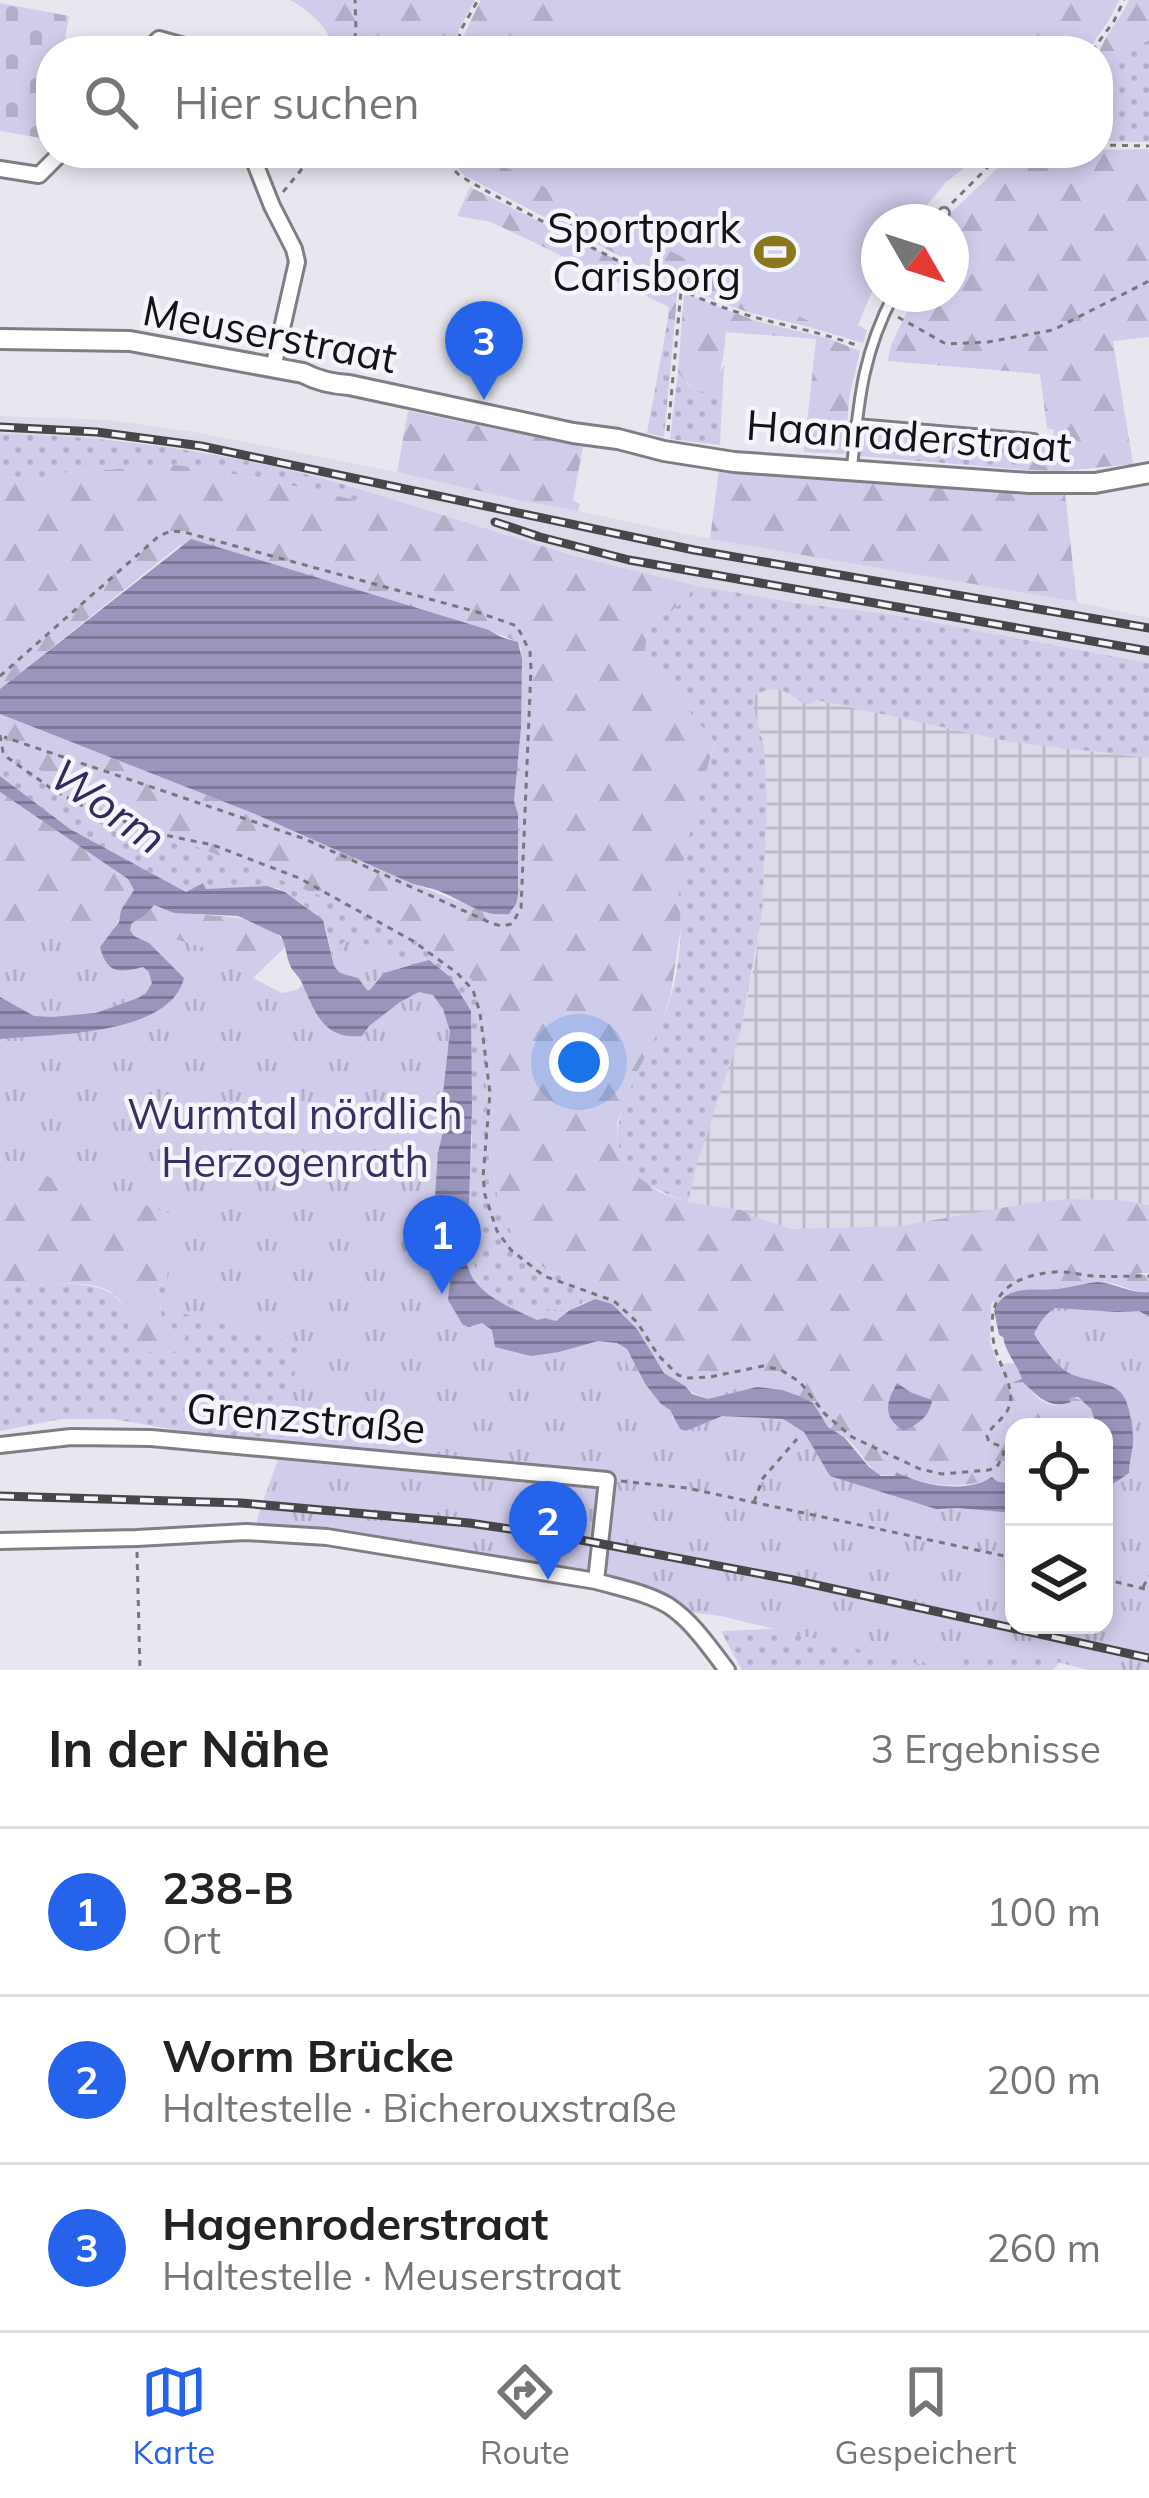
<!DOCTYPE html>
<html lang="de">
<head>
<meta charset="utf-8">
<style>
  :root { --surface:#fff; --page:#f6f6f6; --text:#222; --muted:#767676; --line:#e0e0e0; --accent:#2563eb }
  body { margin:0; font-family:Mulish,sans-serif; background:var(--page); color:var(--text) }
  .controls { position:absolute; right:36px; bottom:36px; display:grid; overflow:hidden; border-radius:24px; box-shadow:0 6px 18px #0003 }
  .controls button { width:108px; height:108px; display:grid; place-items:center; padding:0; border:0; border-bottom:3px solid var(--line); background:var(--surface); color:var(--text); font:60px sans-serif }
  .compass { position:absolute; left:861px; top:204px; width:108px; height:108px; border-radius:50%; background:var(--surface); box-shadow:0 6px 18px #0003; rotate:129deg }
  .you { position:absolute; left:579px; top:1062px; width:42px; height:42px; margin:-30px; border:9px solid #fff; border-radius:50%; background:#1a73e8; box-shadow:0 0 0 18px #1a73e833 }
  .badge { display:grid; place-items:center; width:78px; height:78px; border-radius:50%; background:var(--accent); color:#fff; font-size:39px; font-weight:700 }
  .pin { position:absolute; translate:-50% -99px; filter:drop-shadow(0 3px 6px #0008) }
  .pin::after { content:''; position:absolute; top:63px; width:42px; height:36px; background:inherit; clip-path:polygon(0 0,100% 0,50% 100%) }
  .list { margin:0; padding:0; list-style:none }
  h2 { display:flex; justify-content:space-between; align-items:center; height:156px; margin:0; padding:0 48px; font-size:51px }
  h2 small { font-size:39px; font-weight:400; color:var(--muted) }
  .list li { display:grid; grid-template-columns:78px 1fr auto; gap:36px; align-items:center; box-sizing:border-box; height:168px; padding:0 48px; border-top:3px solid var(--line) }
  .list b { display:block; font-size:45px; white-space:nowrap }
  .list p { margin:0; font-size:39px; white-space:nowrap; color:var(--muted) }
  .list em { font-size:39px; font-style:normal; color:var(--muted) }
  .icon { flex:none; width:66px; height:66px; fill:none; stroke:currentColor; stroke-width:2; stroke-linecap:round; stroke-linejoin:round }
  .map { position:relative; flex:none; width:1149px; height:1670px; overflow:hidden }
  .search { position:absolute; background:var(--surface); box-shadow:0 6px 18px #0003; left:36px; right:36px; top:36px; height:132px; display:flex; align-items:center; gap:30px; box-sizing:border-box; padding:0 42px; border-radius:48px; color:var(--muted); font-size:45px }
  .sheet { height:660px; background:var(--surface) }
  nav { display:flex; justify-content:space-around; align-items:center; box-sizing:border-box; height:168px; border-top:3px solid var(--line); background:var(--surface); font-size:33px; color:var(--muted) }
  nav a { display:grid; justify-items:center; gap:6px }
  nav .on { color:var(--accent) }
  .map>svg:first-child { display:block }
  .built { fill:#dcdbea }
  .industrial { fill:url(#industrial-grid) }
  .grass { fill:url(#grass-dots) }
  .forest { fill:url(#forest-firs) }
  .cemetery { fill:url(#cemetery-stones) }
  .park { fill:url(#park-tufts) }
  .pitch { fill:#cfcdea }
  .water { fill:url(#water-rules) }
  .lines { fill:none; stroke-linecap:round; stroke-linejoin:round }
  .service-casing { stroke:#7e7e85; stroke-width:14 }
  .minor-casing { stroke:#7e7e85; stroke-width:20 }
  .tertiary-casing { stroke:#7e7e85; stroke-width:24 }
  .path { stroke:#78777c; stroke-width:3; stroke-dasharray:6 6; stroke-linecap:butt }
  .service { stroke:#fff; stroke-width:8 }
  .minor { stroke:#fff; stroke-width:14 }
  .tertiary { stroke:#fff; stroke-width:18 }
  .rail-casing { stroke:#47474a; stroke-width:9 }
  .rail { stroke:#f5f4fc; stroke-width:4.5; stroke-dasharray:14; stroke-linecap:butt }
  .labels { text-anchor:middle; stroke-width:9; stroke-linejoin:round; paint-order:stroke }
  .poi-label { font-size:42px; fill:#131315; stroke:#f5f4fc; text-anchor:end }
  .street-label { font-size:42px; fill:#131315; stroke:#f5f4fc }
  .park-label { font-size:42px; fill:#392f62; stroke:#f5f4fc }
  .water-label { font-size:45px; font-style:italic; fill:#33295b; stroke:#f5f4fc }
</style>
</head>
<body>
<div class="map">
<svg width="1149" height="1670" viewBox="0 0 1149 1670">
  <defs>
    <pattern id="industrial-grid" width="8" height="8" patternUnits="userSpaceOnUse" patternTransform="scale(3)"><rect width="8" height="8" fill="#dcdbea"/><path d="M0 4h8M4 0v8" fill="none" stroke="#bcbbc8"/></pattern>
    <pattern id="grass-dots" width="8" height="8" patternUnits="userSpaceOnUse" patternTransform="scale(3)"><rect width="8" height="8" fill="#cfcdea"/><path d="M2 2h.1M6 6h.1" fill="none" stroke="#b1afc8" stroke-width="1.8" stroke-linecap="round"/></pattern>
    <pattern id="forest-firs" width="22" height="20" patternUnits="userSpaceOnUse" patternTransform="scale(3)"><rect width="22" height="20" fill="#cfcdea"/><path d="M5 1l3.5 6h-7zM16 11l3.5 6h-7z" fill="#b1afc8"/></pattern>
    <pattern id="cemetery-stones" width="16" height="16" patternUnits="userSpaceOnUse" patternTransform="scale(3)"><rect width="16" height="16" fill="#cfcdea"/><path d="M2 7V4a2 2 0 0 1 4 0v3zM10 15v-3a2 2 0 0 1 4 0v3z" fill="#b1afc8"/></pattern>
    <pattern id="park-tufts" width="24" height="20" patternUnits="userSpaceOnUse" patternTransform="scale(3)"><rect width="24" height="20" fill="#cfcdea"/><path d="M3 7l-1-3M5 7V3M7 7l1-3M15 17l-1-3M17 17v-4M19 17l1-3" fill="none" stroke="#b1afc8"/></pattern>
    <pattern id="water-rules" width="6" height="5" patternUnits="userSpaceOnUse" patternTransform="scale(3)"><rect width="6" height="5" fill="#9995bc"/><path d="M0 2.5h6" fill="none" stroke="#7c7898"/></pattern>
  </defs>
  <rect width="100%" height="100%" fill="#e8e7ef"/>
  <path class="built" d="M0,416L110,420L194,432L397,472L685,534L1077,602L1149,618V663L889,614L795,603L694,585L571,555L338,482L247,460L176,446L121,440L0,434Z"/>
  <path class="industrial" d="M765,689H783L809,705L817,700L1011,742L1149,758V1205L1120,1200L1066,1199L901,1226L792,1229L758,1218L741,1210L688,1202L697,1164L741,1030L756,955L765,865L764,747L753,706L755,695Z"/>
  <path class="grass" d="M1149,40V142L1098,141V61L1115,57Z
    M668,319L675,320L664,437L647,433Z
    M724,365L720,445L670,439L678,372C688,384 692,393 709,389Z
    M867,432H871L1034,445L1027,470L860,456L862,437Z
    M0,434C125,436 247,455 366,491L361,501L256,478L177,465L61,473L38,481L0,476Z
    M694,585L795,603L889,614L1149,663V758L1011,742L817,700L809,705C787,697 783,680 755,695L753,706L764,747L767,803L762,914L741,1030L697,1164L688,1202C663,1193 625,1178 619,1148C610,1106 655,1044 669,1003C677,978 681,948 681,921C680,909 677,897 678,885C681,843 703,783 715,743L648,663L645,654L647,628L687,599Z
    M0,749C55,777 107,809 163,833C226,860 445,934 475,984C487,1004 485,1033 486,1056C488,1128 481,1267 578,1280L583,1303L570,1310L562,1317L509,1308L471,1279L466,1235L472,1140L471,1064L384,973H340L334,966L326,928L304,905L278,888L204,889L201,884L186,892L70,829L0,776Z
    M293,1204L364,1449L222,1438L113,1419H61L0,1431V1287C30,1286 93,1276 116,1297C128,1309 130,1326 133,1342L162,1321L158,1287Z
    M1014,1619V1625H1073L1085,1628L1053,1670H742L721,1631Z"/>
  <path class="forest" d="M290,0H475L460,27L452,51H333C330,27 309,11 290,0Z
    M481,0H567L541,51H456Z
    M1048,0H1119L1109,20L1088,51H1022Z
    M1129,0H1149V40L1115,57L1098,61C1099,40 1121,20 1129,0Z
    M1149,149V337L1113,341L1133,464L1063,471L1027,470L1034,445L1051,447L1054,430L1047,428L1040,374L888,361L891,345L916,294H951V236L959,224L949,215L1013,153C1043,153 1077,160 1102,150Z
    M444,153H489L488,158L811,322L809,327L747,312L710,298L645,269L465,176Z
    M470,187L677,290L675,320L668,319L669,307L491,222L457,216Z
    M684,293L756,321L827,338L860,351L849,398L845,454L804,452L816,339L726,332C723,363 717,423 678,372Z
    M408,411L583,447L573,500L580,504L578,511L519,500L397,472Z
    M177,465L256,478L361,501L366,491L571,555L694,585L687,599L647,629L645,654L648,663L715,742L697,803L678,884L681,926L670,998L657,1034L636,1074L617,1123L618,1147L623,1160L637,1176L661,1193L688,1202L741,1210L758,1218L792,1229L901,1226L1029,1203L1066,1199L1120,1200L1149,1205V1273H1136L1149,1276V1292C1134,1293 1125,1286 1111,1283C1095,1280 1078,1285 1062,1288C1039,1291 1015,1287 997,1304L993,1301L991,1306L990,1342L998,1364L1015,1363C1025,1384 1040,1415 1070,1402L1067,1397C1084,1396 1095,1411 1097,1427H1014V1483L998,1482L994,1478C963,1489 928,1488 896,1472L895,1476L879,1475C865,1464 857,1444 842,1435C829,1427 836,1437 827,1425C819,1415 815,1404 803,1399C774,1384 744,1398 713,1398C678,1399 620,1326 595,1299L583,1303L578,1280C481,1266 488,1129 486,1055C485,1033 487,1004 475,984C444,934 226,861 163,833C107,809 55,777 0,749V714L255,814L413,884C444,894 472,910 504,916L512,911L518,895V814L514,801L521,728V648L518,642L489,630L180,545L0,689V476L38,481L61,473Z
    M719,469L1065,493L1077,602L710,539Z
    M0,792L95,855L128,879L135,890C125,904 121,918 112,932L0,997Z
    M154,905C190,924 265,903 286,946L235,996L130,930L132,923L146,915Z
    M0,1039L443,1093L446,1118L438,1153L448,1300L617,1343L627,1348L661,1404L670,1410L673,1420L783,1419L804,1432L820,1455L1014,1547L405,1347L181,1285L158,1287L162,1321L186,1336C183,1343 183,1347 176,1351C167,1356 138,1353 133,1342C123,1323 133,1301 103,1288C82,1279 24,1286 0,1287Z"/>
  <path class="cemetery" d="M0,3L69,16L63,51H51V117L47,139L0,131Z"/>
  <path class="park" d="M0,922L95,930L132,926L208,949L228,965L282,993L296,990L316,976L335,968L341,945L346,940L363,943L423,974L452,1011L446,1102L439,1119L441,1147L467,1249L484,1287L508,1307L572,1311L611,1324L630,1371L637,1403L648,1417L671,1412L673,1419L716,1389L749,1381L761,1385L799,1422L808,1443L847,1470L886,1483L1014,1491V1625H1104V1452L1113,1425L1031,1352L1038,1304H1149V1670H1089L1044,1659L965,1656L963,1670H944L721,1616L678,1611L635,1596L583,1584L434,1556L254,1538L258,1516L285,1439L299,1345L164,1308L173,1215L83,1183L0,1168Z"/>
  <path class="pitch" d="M567,0H1048L1022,51H541Z
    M490,153H970L962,170L946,182L913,222H879V275L858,325L867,330L863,343L809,327L811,322L487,158Z"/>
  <path class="water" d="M191,539L489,630L501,637L518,642L522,659L521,728L514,801L518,814V895L516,904L509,914C480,918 459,897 433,889C426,887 420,886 413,884L255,814L0,714V689Z
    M0,776L70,829L186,892L203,883L206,889L267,886L285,892L323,920L334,966L340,973L358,978L367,990H370L384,973L429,960L450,977L471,1011L472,1108L467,1264C474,1295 511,1307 537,1320L545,1318L556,1321L570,1310L595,1299L612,1304L637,1329L664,1373L685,1386L692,1394L708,1399L757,1387L782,1390L799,1396L813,1403L828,1427L844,1437L869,1467L881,1476H895L896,1472C923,1486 966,1494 992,1477L998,1482L1014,1483V1513L958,1508L936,1509L830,1476L804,1432L783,1419L722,1416L686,1431L680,1429L670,1410L661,1404L646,1385L627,1349L617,1343L598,1341L559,1352L531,1356L495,1347L492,1330L482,1323L469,1327L463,1325L448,1300L450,1283L445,1253L433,1224L438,1153L446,1118L443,1093L450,1031L443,1009L433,995L419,992L400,1002L369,1026L362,1036C322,1040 315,1011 301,981C298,975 292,971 290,965C286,955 286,946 281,936L238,916L174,913L154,905L146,915L132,923L130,930L134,936L149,943L184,978C170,1037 48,1034 0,1039V997L34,1016L52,1017L96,1013L138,998L146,993L152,983L149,972L143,967C119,973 107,974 100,947L119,922L121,910L134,890L128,879L0,792Z
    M1098,1282C1116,1283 1130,1294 1149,1292V1317L1139,1311L1117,1312L1055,1308C1046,1313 1038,1325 1034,1334C1042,1347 1059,1370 1073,1375C1118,1389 1127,1380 1133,1435C1134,1449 1129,1460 1129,1473L1104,1490V1427H1097L1091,1409L1078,1397L1068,1398L1071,1402C1050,1410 1038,1397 1023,1382L1012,1383L1022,1379C1017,1363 1006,1354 1003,1337L999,1335L994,1310C1007,1284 1032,1291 1057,1289C1071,1287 1084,1283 1098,1282Z
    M897,1383L912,1393L932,1400C930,1416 918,1424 904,1431C882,1417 886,1403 897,1383Z"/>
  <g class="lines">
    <g class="service-casing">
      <path id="service" d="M937,222L944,213
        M856,424L1034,439
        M852,467C859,400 862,355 894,294"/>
    </g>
    <g class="minor-casing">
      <path id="minor" d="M147,51L159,39L202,51
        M251,153L272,206L294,249L297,262L273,368
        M0,169L39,175L61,153
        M0,1445L71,1437L151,1438L607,1480L596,1581
        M0,1541L137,1538L246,1532L327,1537L596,1581C620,1588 648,1593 669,1606C693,1622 710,1648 727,1670"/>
    </g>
    <g class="tertiary-casing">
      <path id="tertiary" d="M0,339L130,341L303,373C318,381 331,384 349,385L573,433L618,439L664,451L734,462L1029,483H1095L1149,473"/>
    </g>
    <path class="path" d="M353,51L356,30L355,0
      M454,51L462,28L478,0
      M1092,51L1114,21L1124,0
      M1098,145L1149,146
      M439,153L458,174L472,183C553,227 636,274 722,307C766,323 812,329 856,345
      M283,192L315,153
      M952,203L1002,153
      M898,317L946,344L988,342L1053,330L1149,281
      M668,431L681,291
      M0,676L159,536L171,531L184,532L477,612L517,626L530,652L531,669L521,908L512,924L501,926L491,923L305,839L4,737
      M0,735L3,752L8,758L55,791L83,806L105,812L145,831L213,845L299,878L413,941L457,973L473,990L480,1013L490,1093L483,1177L485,1195L497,1231L511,1250L544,1276L614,1301L637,1322L658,1355L678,1375L687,1378L710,1377L763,1366L781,1370L800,1382L825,1414L852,1437L920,1469L942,1474L989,1470L997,1467L1004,1453L1000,1446L989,1442L987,1436C992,1424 1005,1419 1009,1407C1016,1387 998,1364 994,1344C985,1296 1008,1276 1055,1272C1068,1271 1080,1275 1093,1276C1111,1277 1130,1276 1149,1276
      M621,1481L687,1488L1014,1558
      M754,1502L763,1478L797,1439
      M137,1552L140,1670
      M1104,1579L1149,1590
      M1143,1587L1149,1576"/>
    <use href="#service" class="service"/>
    <use href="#minor" class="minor"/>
    <use href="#tertiary" class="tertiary"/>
    <g class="rail-casing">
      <path id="rail" d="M0,427L97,432L201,446L694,550L1149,628
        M495,522L540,537L629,560L1149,651
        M0,1496L241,1503L469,1523L565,1537L793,1580L1149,1658"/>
    </g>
    <use href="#rail" class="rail"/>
  </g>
  <defs>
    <g id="stadium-bare" transform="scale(3.24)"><path d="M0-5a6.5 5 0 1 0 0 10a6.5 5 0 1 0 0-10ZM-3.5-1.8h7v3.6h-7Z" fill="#89781d" stroke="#f5f4fc" stroke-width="2.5" paint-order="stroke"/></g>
  </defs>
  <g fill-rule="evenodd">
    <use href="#stadium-bare" x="775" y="252"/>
  </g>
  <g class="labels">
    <g class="poi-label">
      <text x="741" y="243">Sportpark<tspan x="741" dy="48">Carisborg</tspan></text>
    </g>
    <g class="street-label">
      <text transform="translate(270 334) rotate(11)" y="15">Meuserstraat</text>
      <text transform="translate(909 436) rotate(4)" y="15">Haanraderstraat</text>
      <text transform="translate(306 1418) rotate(5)" y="15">Grenzstraße</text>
    </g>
    <g class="park-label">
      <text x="295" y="1129">Wurmtal nördlich<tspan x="295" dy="48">Herzogenrath</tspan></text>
    </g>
    <g class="water-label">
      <text transform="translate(108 806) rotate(35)" y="16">Worm</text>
    </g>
  </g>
</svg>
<div class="controls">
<button><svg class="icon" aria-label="locate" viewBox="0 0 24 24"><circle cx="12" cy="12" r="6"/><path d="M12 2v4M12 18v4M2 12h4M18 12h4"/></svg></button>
<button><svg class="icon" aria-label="layers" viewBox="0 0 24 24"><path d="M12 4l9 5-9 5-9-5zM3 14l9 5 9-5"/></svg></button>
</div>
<svg class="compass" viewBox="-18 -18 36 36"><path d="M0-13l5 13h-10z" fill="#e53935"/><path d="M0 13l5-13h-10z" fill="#767676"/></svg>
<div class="you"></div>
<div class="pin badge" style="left:442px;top:1294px">1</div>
<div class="pin badge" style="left:548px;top:1580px">2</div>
<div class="pin badge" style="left:484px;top:400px">3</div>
<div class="search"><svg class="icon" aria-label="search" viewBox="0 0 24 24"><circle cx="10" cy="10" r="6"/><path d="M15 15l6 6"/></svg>Hier suchen</div>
</div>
<section class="sheet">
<h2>In der Nähe<small>3 Ergebnisse</small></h2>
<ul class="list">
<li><span class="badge">1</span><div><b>238-B</b><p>Ort</p></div><em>100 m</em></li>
<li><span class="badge">2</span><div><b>Worm Brücke</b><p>Haltestelle · Bicherouxstraße</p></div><em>200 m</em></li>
<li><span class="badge">3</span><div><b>Hagenroderstraat</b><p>Haltestelle · Meuserstraat</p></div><em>260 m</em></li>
</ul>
</section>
<nav>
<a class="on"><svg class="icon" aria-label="map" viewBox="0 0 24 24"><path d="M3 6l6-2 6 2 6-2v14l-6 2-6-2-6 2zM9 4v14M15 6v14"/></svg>Karte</a>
<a><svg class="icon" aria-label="directions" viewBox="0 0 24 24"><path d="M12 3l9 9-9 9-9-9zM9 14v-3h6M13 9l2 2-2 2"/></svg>Route</a>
<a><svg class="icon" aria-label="saved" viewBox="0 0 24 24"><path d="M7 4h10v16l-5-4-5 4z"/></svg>Gespeichert</a>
</nav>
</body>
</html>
